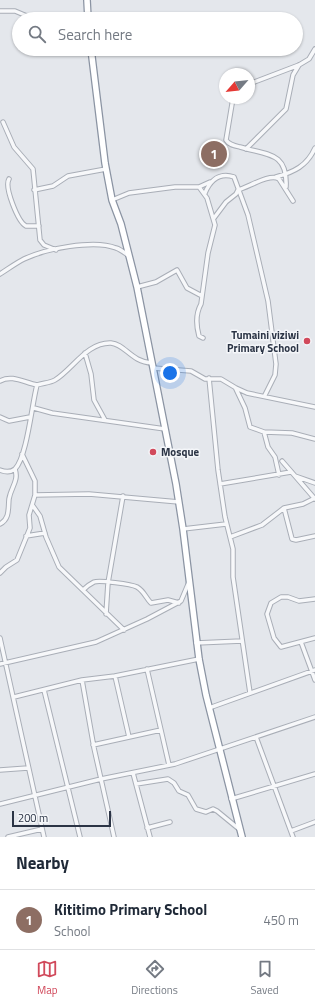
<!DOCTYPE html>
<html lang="en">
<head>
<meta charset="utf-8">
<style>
  :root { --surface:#fff; --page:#f2f2f3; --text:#1f2937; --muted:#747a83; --line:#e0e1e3; --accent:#d1495b }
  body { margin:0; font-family:"Titillium Web",sans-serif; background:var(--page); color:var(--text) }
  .compass { position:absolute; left:219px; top:68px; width:36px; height:36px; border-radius:50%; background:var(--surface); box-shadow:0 1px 3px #0004; rotate:242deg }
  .scale { position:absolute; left:12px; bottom:10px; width:99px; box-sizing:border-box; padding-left:4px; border:2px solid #2b3445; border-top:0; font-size:11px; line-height:14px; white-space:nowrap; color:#2b3445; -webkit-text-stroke:3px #f4f6f9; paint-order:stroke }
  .you { position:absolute; left:170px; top:373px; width:14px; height:14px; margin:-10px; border:3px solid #fff; border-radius:50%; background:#1a73e8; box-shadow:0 0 0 6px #1a73e833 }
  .badge { display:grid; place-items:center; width:26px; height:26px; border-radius:50%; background:var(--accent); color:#fff; font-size:13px; font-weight:700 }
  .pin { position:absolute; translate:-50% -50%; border:2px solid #fff; box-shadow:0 1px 4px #0006 }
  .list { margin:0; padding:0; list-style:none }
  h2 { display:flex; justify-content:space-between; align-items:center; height:52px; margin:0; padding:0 16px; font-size:17px }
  h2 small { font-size:13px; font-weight:400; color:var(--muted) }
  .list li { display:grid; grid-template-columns:26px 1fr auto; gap:12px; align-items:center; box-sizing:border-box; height:60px; padding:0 16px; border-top:1px solid var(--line) }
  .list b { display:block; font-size:15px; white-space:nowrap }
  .list p { margin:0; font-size:13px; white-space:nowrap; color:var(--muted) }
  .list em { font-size:13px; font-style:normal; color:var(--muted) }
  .icon { flex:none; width:22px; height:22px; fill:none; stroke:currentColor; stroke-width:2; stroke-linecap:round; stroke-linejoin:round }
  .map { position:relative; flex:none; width:315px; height:837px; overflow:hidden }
  .search { position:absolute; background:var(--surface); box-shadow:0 1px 3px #0004; left:12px; right:12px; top:12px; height:44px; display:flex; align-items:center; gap:10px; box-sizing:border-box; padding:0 14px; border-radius:22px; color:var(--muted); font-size:15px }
  .sheet { height:112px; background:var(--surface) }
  nav { display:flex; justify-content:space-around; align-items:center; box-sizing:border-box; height:56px; border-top:1px solid var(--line); background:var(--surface); font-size:11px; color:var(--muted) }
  nav a { display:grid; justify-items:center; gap:2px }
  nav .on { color:var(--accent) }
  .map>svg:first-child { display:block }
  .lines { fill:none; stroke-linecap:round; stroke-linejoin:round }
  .minor-casing { stroke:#a9aeb7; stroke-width:5.5 }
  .trunk-casing { stroke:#8b94a3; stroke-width:8 }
  .minor { stroke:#f7f8fa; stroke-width:3.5 }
  .trunk { stroke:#fff; stroke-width:5.5 }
  .poi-dot { fill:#d1495b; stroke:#f4f6f9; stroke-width:1.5 }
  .labels { text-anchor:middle; stroke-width:3; stroke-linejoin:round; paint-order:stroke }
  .poi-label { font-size:11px; font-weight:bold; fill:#2b3445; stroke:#f4f6f9; text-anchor:end }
</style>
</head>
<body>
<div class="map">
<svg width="315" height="837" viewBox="0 0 315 837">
  <rect width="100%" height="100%" fill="#e4e7ec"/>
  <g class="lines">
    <g class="minor-casing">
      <path id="minor" d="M0,11H15L34,19
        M249,84L299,65L309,59L315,49
        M233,98L226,140C229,145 235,146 240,147C266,155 288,151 286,187
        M3,122L14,147L33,169L40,240L44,245L56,250
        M246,149L286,109L293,75L299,65
        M276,177C294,172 307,166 315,148
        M9,179C4,187 18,222 26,226H39
        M199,187L210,182
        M34,190L53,186L68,176L106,169
        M205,193C210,181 219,172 234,177L248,215L268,301L276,364L275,375L265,395
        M112,200L129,193L175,187H199L207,198L215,225L208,253L201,304C196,313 196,325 199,336L203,338
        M214,218L226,202L236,194L238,190C249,187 270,173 279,179L293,201
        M0,274C8,269 16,263 24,259C45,249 94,239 116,248C120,249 125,253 129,256
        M137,287L156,282L177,270L187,288L202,296
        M85,353L91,374L94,400L105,420
        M153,368L191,371L205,379H221L236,388L247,393L315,407
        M209,378L218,470L225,517L233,549V577L250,693
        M0,381C12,374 25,383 37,385
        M236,389L245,408L250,427L264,432L268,447L275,457L279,475
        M34,408L52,413L165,429
        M0,417L9,421L30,417
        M264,432L292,433L315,439
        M282,461L315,499
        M0,470C5,472 10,473 15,469C27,457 32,403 37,385C43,383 50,383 55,380C73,369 87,342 111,343C125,344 131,362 152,363
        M295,476L315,483
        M220,484L291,472
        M35,495L89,494L179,502
        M33,506L40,516L46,537L59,567L124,630
        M284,508L292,539L296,540L315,536
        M0,524C10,519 8,508 9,499C11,487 19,481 15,469
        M183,529L226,524
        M26,536L45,533
        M230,537L262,525L284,508L303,504L315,498
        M0,573L6,567L17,560L30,528L29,515L35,495V481L22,454
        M83,590C86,587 90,584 94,582C99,580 131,584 137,587C144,591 146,598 151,603L168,600L179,603
        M315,599L299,601L288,597H281L271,603L267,614L274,638L281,647L315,638
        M106,614L108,583L123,496
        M0,638L44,837
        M301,642L315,680
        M196,643L242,641
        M0,664L96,642L147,619L181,601L189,582
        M147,669L169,765
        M115,676L129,737
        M82,680L94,748L114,837
        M44,690L80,837
        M14,697L82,680L115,676L199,659
        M209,708L315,670
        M256,737L293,837
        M93,745L161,730
        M0,770L28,768
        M133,773L150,837
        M136,784L168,779L174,783L179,791L188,795L196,809L206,812L213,809L217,811L239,829
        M231,799L315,774
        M0,804L101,779L175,764L315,717
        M147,828L170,822
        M291,831L315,822
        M8,837L42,829"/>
    </g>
    <g class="trunk-casing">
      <path id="trunk" d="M87,0L88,19
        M91,49L105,163L112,200L121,224L137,287L176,484L183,529L199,659L206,695L242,837"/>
    </g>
    <use href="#minor" class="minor"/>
    <use href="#trunk" class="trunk"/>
  </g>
  <g class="poi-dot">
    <circle cx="307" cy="341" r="4"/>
    <circle cx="153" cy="452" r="4"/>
  </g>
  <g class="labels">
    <g class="poi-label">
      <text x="299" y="339">Tumaini viziwi<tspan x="299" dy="13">Primary School</tspan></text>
      <text x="161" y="456" text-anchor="start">Mosque</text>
    </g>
  </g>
</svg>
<svg class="compass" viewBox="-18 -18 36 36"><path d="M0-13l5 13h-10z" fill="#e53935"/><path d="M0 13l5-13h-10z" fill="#747a83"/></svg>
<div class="scale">200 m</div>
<div class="you"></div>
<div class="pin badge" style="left:214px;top:154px;background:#8d6e63">1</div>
<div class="search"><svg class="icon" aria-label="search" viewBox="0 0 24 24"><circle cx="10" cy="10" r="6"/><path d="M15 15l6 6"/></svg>Search here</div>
</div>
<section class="sheet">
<h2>Nearby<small></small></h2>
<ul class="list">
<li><span class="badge" style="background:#8d6e63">1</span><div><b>Kititimo Primary School</b><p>School</p></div><em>450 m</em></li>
</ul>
</section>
<nav>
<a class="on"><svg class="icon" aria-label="map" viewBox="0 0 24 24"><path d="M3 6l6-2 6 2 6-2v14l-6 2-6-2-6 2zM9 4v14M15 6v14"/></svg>Map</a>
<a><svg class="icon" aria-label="directions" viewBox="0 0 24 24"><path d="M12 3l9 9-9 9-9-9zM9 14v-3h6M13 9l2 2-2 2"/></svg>Directions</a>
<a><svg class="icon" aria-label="saved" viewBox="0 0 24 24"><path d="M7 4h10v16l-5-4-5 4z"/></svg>Saved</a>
</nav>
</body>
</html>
